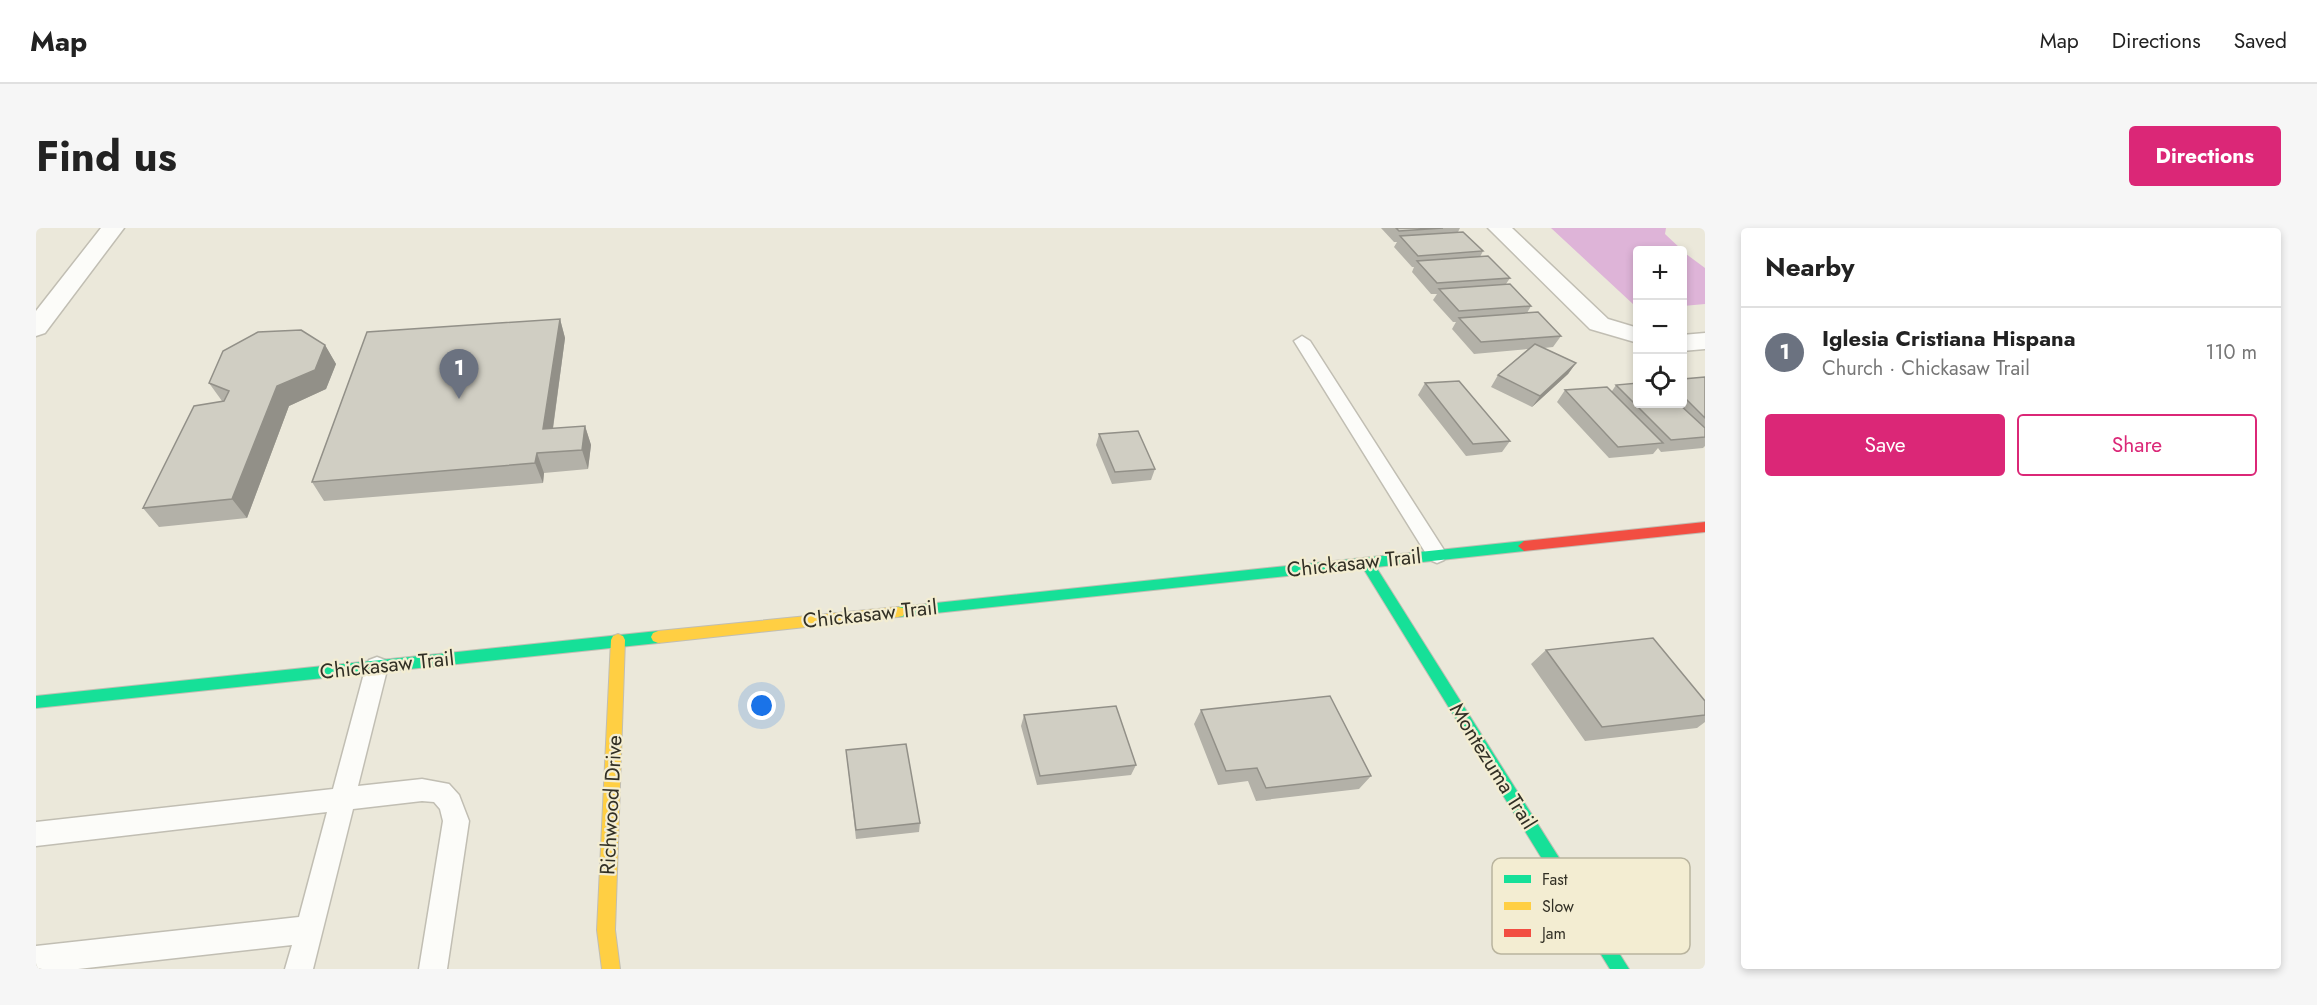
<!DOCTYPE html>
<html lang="en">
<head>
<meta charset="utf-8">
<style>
  :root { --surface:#fff; --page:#f6f6f6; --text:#222; --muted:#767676; --line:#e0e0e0; --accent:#db2777 }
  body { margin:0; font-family:Jost,sans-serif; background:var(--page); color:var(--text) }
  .controls { position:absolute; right:18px; top:18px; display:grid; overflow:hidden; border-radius:6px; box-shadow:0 3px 9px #0003 }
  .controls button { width:54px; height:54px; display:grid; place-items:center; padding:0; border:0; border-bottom:2px solid var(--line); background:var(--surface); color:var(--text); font:30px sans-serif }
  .you { position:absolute; left:726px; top:478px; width:21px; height:21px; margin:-15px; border:4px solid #fff; border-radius:50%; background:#1a73e8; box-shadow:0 0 0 9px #1a73e833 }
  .badge { display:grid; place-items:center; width:39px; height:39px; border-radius:50%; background:var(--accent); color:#fff; font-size:20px; font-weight:700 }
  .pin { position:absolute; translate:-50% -50px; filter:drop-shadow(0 2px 3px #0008) }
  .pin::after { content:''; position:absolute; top:32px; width:21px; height:18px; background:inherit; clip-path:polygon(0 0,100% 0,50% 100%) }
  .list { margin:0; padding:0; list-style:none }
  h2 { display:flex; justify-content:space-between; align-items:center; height:78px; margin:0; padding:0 24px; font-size:26px }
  h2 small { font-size:20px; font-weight:400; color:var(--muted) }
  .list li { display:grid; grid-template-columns:39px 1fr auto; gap:18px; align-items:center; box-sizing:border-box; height:90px; padding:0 24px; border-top:2px solid var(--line) }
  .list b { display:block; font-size:22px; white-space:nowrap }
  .list p { margin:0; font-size:20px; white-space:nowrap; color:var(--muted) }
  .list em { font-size:20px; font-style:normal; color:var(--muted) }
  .actions { display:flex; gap:12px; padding:18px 24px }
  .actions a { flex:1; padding:14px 0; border:2px solid var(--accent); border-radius:6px; text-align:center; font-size:21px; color:var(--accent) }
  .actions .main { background:var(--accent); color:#fff }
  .icon { flex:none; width:33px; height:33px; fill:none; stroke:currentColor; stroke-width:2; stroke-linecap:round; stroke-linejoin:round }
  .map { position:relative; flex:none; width:1669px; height:741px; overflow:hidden; border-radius:6px }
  header { display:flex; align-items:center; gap:36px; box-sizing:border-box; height:84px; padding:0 30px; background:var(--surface); border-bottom:2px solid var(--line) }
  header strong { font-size:28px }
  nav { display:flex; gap:33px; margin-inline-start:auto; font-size:21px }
  .intro { display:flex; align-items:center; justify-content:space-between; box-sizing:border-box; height:144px; padding:0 36px }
  h1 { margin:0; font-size:42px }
  .button { padding:15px 27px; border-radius:6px; background:var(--accent); color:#fff; font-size:21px; font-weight:700 }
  main { display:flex; gap:36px; padding:0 36px }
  aside { flex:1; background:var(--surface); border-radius:6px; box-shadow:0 3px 9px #0003 }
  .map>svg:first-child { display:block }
  .water { fill:#deb4d8 }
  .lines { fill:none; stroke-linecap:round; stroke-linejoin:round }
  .lane-casing { stroke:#c1beb3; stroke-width:3 }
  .street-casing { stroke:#c1beb3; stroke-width:3 }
  .fast-casing { stroke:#c1beb3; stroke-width:2 }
  .slow-casing { stroke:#c1beb3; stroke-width:2 }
  .jam-casing { stroke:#c1beb3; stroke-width:2 }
  .lane { fill:#fcfcf9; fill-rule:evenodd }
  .street { fill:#fcfcf9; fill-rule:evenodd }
  .fast { fill:#16e098; fill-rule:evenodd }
  .slow { fill:#ffcf43; fill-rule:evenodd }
  .jam { fill:#f24e42; fill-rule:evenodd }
  .wall { fill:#b3b1a8 }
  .shaded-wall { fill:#929088 }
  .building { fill:#d0cec3; stroke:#929088; stroke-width:1.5 }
  .labels { text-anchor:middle; stroke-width:4.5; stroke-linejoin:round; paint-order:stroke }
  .street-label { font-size:21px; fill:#323025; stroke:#f3edd2 }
  .key { fill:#f3edd2; stroke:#b9b49e; stroke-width:1.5 }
  .key-label { font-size:16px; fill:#323025 }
</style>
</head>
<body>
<header>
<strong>Map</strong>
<nav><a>Map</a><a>Directions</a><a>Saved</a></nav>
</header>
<div class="intro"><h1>Find us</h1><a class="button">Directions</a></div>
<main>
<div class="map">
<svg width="1669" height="741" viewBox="0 0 1669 741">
  <rect width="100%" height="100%" fill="#ebe8da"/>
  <path class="water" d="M1515,0H1630L1629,6L1646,22H1602L1601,77L1597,76Z
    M1646,23L1669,40V76L1647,78Z"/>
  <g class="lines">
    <g class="lane-casing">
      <path id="lane" d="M1266,108L1274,113L1408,322L1411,327L1408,332L1401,335L1394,332L1258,113Z
        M341,429L349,432L352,438L322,558L386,551L413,556L423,567L433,593L411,741H383L407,593L404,581L398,574L386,573L317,581L277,741H249L256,717L42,741H0V718L263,689L291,584L0,618V594L297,561L330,438L333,432Z"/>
    </g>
    <g class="street-casing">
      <path id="street" d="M65,0H88L9,105L0,108V83Z
        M1452,0H1476L1572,91L1602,100V115L1554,101Z
        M1669,105V121L1646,123V107Z"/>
    </g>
    <g class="fast-casing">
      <path id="fast" d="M1488,313L1494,318L1488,323L1340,339L1593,741H1574L1327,340L862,389L857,388L855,384L857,380L862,379Z
        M622,403L627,405L629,409L627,413L622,415L0,480V468Z"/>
    </g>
    <g class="slow-casing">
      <path id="slow" d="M862,379L867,380L869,384L867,388L862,389L622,415L617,413L615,409L617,405L622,403Z
        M582,406L587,408L589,412L579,702L584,741H566L561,702L575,412L577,408Z"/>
    </g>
    <g class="jam-casing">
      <path id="jam" d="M1669,294V304L1488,323L1482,318L1488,313Z"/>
    </g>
    <use href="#lane" class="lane"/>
    <use href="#street" class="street"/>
    <use href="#fast" class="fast"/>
    <use href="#slow" class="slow"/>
    <use href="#jam" class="jam"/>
  </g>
  <path class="wall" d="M1345,0H1424L1422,4L1447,23L1444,29L1474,50L1470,56L1495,78L1491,85L1525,108L1517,119L1508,120L1540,135L1532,146L1496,179L1455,159L1462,147L1492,121L1438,126L1416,101L1420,94H1417L1397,72L1401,66H1395L1376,44L1378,39H1376L1358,19L1361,14H1358Z
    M524,91L529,110L517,201L549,198L555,217L552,241L508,245L507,255L288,273L276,254Z
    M289,117L300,136L290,161L253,178L211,290L123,299L107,280L186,173L173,155Z
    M1669,149V218L1667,220L1625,224L1622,220L1617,226L1573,230L1521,174L1529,162L1576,163L1580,157L1602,176H1647V151Z
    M1389,155L1474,213L1466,224L1430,228L1382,167Z
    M1063,206L1119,241L1115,252L1076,256L1060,217Z
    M1510,422L1669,473V494L1661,500L1549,513L1495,436Z
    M1165,482L1335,548L1323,561L1220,573L1212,553L1182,557L1158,496Z
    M988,487L1100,537L1095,547L1001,557L985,498Z
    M810,522L884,595L883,604L820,611Z"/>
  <path class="shaded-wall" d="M524,91L529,110L514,221L507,201Z
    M289,117L300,136L290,161L253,178L211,290L196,271L241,158Z
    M1540,135L1532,146L1496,179L1504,168Z
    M549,198L555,217L552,241L546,222Z
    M501,225L508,245L507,255L499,235Z"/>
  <path class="building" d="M1360,0H1407L1363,3Z
    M1427,4L1447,23L1382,28L1364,8Z
    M1452,28L1474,50L1401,55L1381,33Z
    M1474,56L1495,78L1423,83L1403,61Z
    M1502,84L1525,108L1445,114L1423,90Z
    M524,91L507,201L549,198L546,222L501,225L499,235L276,254L331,104Z
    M265,102L289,117L279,142L241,158L196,271L107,280L158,178L188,173L193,163L173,155L187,123L222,104Z
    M1499,116L1540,135L1504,168L1462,147Z
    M1669,149V190L1647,168V151Z
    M1423,153L1474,213L1437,216L1389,155Z
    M1602,155V176H1643L1669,200V209L1635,212L1580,157Z
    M1571,159L1627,215L1582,219L1529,162Z
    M1102,203L1119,241L1079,244L1063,206Z
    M1617,410L1669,473V487L1566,499L1510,422Z
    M1294,468L1335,548L1230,560L1221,540L1190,543L1165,482Z
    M1080,478L1100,537L1004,548L988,487Z
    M870,516L884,595L820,602L810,522Z"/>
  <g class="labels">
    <g class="street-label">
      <text transform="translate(1318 335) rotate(-6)" y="7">Chickasaw Trail</text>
      <text transform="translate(834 386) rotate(-6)" y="7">Chickasaw Trail</text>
      <text transform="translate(351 437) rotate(-6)" y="7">Chickasaw Trail</text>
      <text transform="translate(1457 538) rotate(58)" y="7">Montezuma Trail</text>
      <text transform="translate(575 577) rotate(-87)" y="7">Richwood Drive</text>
    </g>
  </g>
  <rect x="1456" y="630" width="198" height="96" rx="9" class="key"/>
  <rect x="1468" y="647" width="27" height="8" fill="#16e098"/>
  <rect x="1468" y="674" width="27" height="8" fill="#ffcf43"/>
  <rect x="1468" y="701" width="27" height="8" fill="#f24e42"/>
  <g class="key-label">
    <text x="1506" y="657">Fast</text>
    <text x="1506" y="684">Slow</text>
    <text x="1506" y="711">Jam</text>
  </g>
</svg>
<div class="controls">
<button>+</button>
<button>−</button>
<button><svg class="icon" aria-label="locate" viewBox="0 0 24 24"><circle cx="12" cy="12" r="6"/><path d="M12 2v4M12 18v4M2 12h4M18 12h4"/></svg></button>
</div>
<div class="you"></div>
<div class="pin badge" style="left:423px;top:171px;background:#6b7280">1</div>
</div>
<aside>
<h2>Nearby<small></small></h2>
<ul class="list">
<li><span class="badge" style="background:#6b7280">1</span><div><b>Iglesia Cristiana Hispana</b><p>Church · Chickasaw Trail</p></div><em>110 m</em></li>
</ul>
<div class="actions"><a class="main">Save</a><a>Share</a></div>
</aside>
</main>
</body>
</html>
